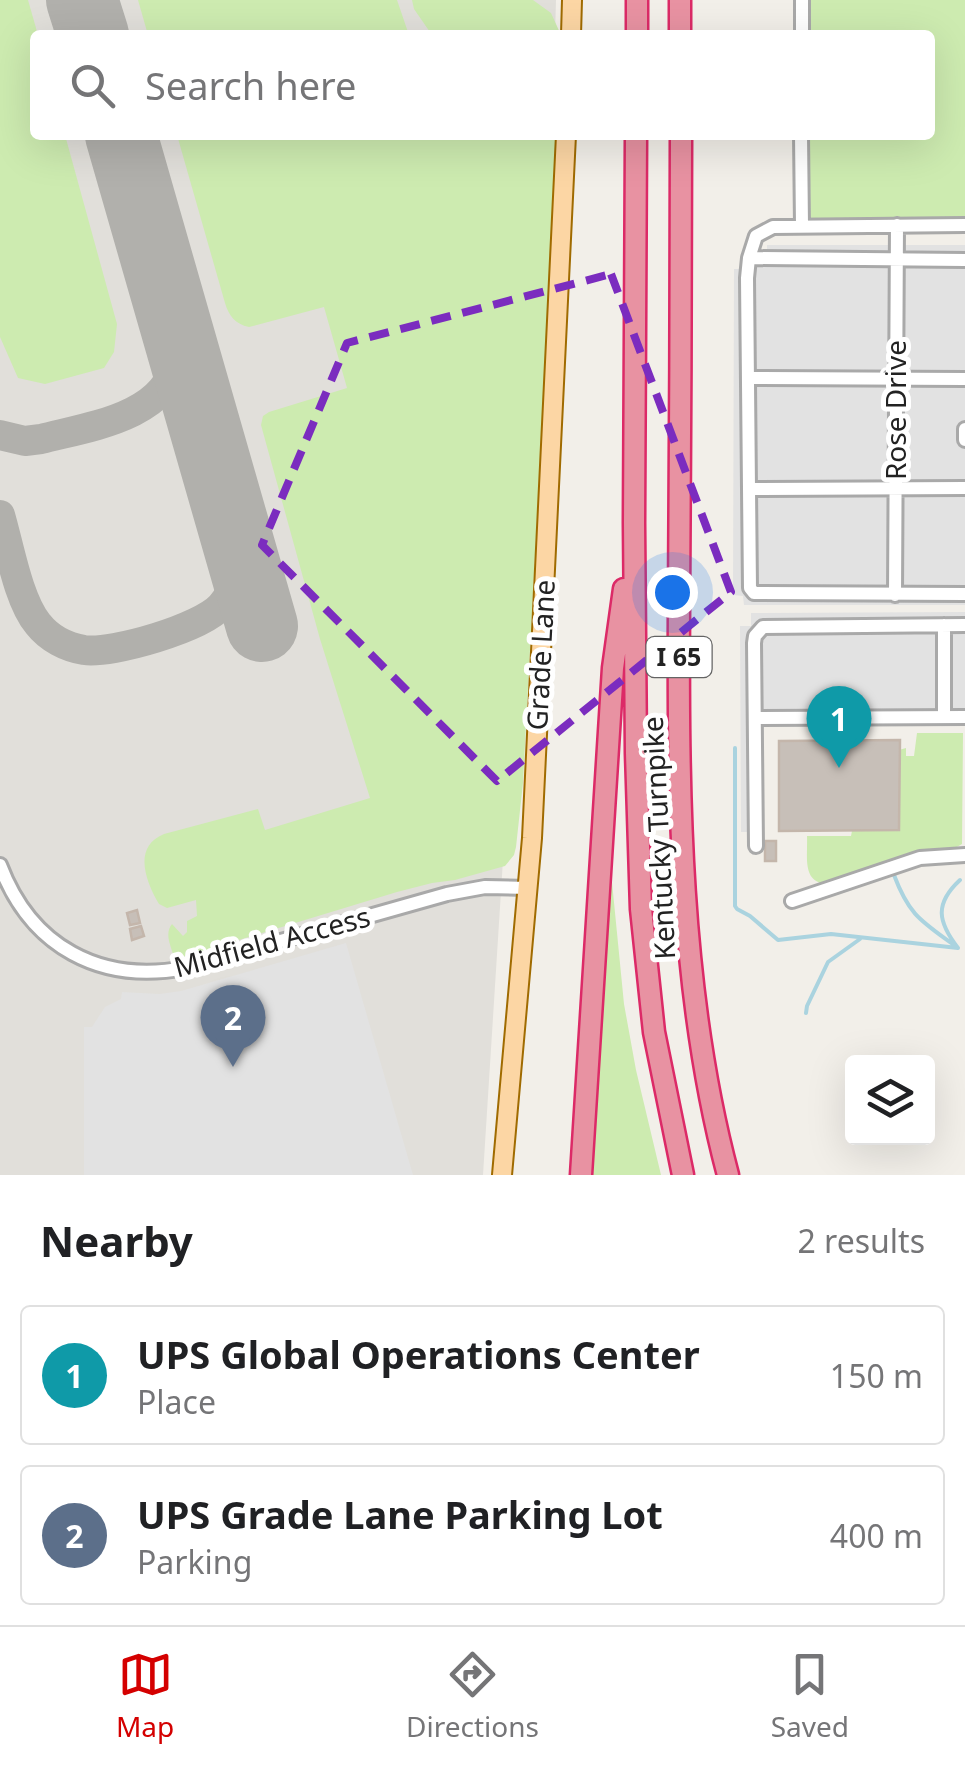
<!DOCTYPE html>
<html lang="en">
<head>
<meta charset="utf-8">
<style>
  :root { --surface:#fff; --page:#f2f2f2; --text:#202124; --muted:#757577; --line:#e0e0e0; --accent:#d40000 }
  body { margin:0; font-family:"Noto Sans",sans-serif; background:var(--page); color:var(--text) }
  .controls { position:absolute; right:30px; bottom:30px; display:grid; overflow:hidden; border-radius:10px; box-shadow:0 10px 40px #0002 }
  .controls button { width:90px; height:90px; display:grid; place-items:center; padding:0; border:0; border-bottom:2px solid var(--line); background:var(--surface); color:var(--text); font:50px sans-serif }
  .you { position:absolute; left:672px; top:592px; width:35px; height:35px; margin:-25px; border:8px solid #fff; border-radius:50%; background:#1a73e8; box-shadow:0 0 0 15px #1a73e833 }
  .badge { display:grid; place-items:center; width:65px; height:65px; border-radius:50%; background:var(--accent); color:#fff; font-size:32px; font-weight:700 }
  .pin { position:absolute; translate:-50% -82px; filter:drop-shadow(0 2px 5px #0008) }
  .pin::after { content:''; position:absolute; top:52px; width:35px; height:30px; background:inherit; clip-path:polygon(0 0,100% 0,50% 100%) }
  .list { margin:0; padding:0; list-style:none }
  h2 { display:flex; justify-content:space-between; align-items:center; height:130px; margin:0; padding:0 40px; font-size:42px }
  h2 small { font-size:32px; font-weight:400; color:var(--muted) }
  .list li { display:grid; grid-template-columns:65px 1fr auto; gap:30px; align-items:center; box-sizing:border-box; height:140px; margin:0 20px 20px; padding:0 20px; border:2px solid var(--line); border-radius:10px }
  .list b { display:block; font-size:38px; white-space:nowrap }
  .list p { margin:0; font-size:32px; white-space:nowrap; color:var(--muted) }
  .list em { font-size:32px; font-style:normal; color:var(--muted) }
  .icon { flex:none; width:55px; height:55px; fill:none; stroke:currentColor; stroke-width:2; stroke-linecap:round; stroke-linejoin:round }
  .map { position:relative; flex:none; width:965px; height:1175px; overflow:hidden }
  .search { position:absolute; background:var(--surface); box-shadow:0 10px 40px #0002; left:30px; right:30px; top:30px; height:110px; display:flex; align-items:center; gap:25px; box-sizing:border-box; padding:0 35px; border-radius:10px; color:var(--muted); font-size:38px }
  .sheet { height:450px; background:var(--surface) }
  nav { display:flex; justify-content:space-around; align-items:center; box-sizing:border-box; height:140px; border-top:2px solid var(--line); background:var(--surface); font-size:28px; color:var(--muted) }
  nav a { display:grid; justify-items:center; gap:5px }
  nav .on { color:var(--accent) }
  .map>svg:first-child { display:block }
  .airport { fill:#e1dfda }
  .grass { fill:#cdebb0 }
  .parking { fill:#e2e2e2 }
  .lines { fill:none; stroke-linecap:round; stroke-linejoin:round }
  .stream { stroke:#aad3df; stroke-width:4 }
  .taxiway { stroke:#b1b0ac; stroke-width:30 }
  .runway { stroke:#b1b0ac; stroke-width:72 }
  .building { fill:#c7bfb8; stroke:#c4b6ab; stroke-width:2.5 }
  .minor-casing { stroke:#a9a9a9; stroke-width:18 }
  .major-casing { stroke:#a06b00; stroke-width:22 }
  .highway-casing { stroke:#dc2a67; stroke-width:25 }
  .minor { stroke:#fff; stroke-width:12 }
  .major { stroke:#fcd6a4; stroke-width:18 }
  .highway { stroke:#e892a2; stroke-width:20 }
  .marked { fill:none; stroke:#7b2cbf; stroke-width:8; stroke-dasharray:20 12; stroke-linejoin:round }
  .labels { text-anchor:middle; stroke-width:10; stroke-linejoin:round; paint-order:stroke }
  .shield { fill:#fff; stroke:#646464; stroke-width:2.5 }
  .shield-label { font-size:25px; font-weight:bold; fill:#222 }
  .street-label { font-size:28px; fill:#222; stroke:#fff }
</style>
</head>
<body>
<div class="map">
<svg width="965" height="1175" viewBox="0 0 965 1175">
  <rect width="100%" height="100%" fill="#f2efe9"/>
  <path class="airport" d="M0,0H556L555,35H35V135H549L483,1175H0Z"/>
  <path class="grass" d="M0,0H28L38,35H35V135H65L117,324L114,352L104,368L45,384L18,378L0,337Z
    M138,0H397L409,35H148Z
    M412,0H533L551,13L561,35H432L414,9Z
    M805,0H965V221L810,220L806,215L805,135H930V35H805Z
    M177,135H557L523,783L516,847L514,855L505,866L455,880L432,883L397,892L183,957H174C171,946 164,934 172,924L183,936L187,932V921L197,916L196,900L167,908L159,904C146,882 132,847 164,834L258,809L265,830L370,798L320,639L261,425L263,416L269,412L347,388L324,307L249,327C235,324 229,316 225,303Z
    M917,733H963L962,844C951,852 936,849 922,851C891,856 859,873 829,884C801,884 808,856 807,836H851L852,831L899,830V750L906,748V756H914Z
    M611,872L624,1004L636,1070L661,1175H591Z"/>
  <path class="parking" d="M767,245H965V605H744L743,596L733,595L734,269H741L767,252Z
    M965,612V722L764,723V832H741L740,626H751V613Z
    M346,943L413,1175H84V1027H92L105,1007L121,999L122,992L160,994L181,991Z"/>
  <g class="lines">
    <path class="stream" d="M735,748V906L737,909L750,916L778,940L831,934L958,948C938,922 934,904 960,880
      M894,875C909,915 921,921 954,945
      M806,1013L807,1006L828,962L860,939"/>
    <path class="taxiway" d="M0,435L25,441L41,439C87,427 167,417 176,360C178,347 176,333 175,320
      M0,515C9,545 18,600 38,624C49,638 66,647 84,650C113,654 201,628 221,606C238,587 239,565 238,541"/>
    <path class="runway" d="M82,0L93,35
      M121,135L262,626"/>
  </g>
  <path class="building" d="M900,740L899,830L779,831V741Z
    M765,841H776V861H765Z
    M137,910L140,923L130,925L127,913Z
    M141,926L144,936L132,940L130,929Z"/>
  <g class="lines">
    <g class="minor-casing">
      <path id="minor" d="M802,35V0
        M801,135L802,226
        M749,258L965,260
        M748,378L965,379
        M965,429V440
        M965,488L749,489L750,588L754,593L965,594
        M749,489L747,278L749,258L756,236L773,227L965,225
        M895,595L897,225
        M944,717V625
        M755,718L965,717
        M756,846L754,643L755,636L763,627L965,625
        M0,865C31,947 100,984 185,968L447,894L485,887L528,888
        M792,901L920,858L965,855"/>
    </g>
    <g class="major-casing">
      <path id="major" d="M571,35L572,0
        M502,1175L532,838L566,135"/>
    </g>
    <g class="highway-casing">
      <path id="highway" d="M680,0V35
        M637,35V0
        M636,135L634,523L636,753L641,909L654,1032L683,1175
        M681,135C681,291 680,448 679,604C678,792 679,992 728,1175
        M581,1175L613,668L624,589"/>
    </g>
    <use href="#minor" class="minor"/>
    <use href="#major" class="major"/>
    <use href="#highway" class="highway"/>
  </g>
  <path class="marked" d="M611,274L731,592L497,781L262,545L347,343Z"/>
  <g class="labels">
    <rect class="shield" x="646.5" y="637" width="65" height="40" rx="8"/>
    <g class="shield-label">
      <text x="679" y="666">I 65</text>
    </g>
    <g class="street-label">
      <text transform="translate(896 410) rotate(-90)" y="10">Rose Drive</text>
      <text transform="translate(541 655) rotate(-87)" y="10">Grade Lane</text>
      <text transform="translate(659 838) rotate(-93)" y="10">Kentucky Turnpike</text>
      <text transform="translate(272 942) rotate(-15)" y="10">Midfield Access</text>
    </g>
  </g>
</svg>
<div class="controls">
<button><svg class="icon" aria-label="layers" viewBox="0 0 24 24"><path d="M12 4l9 5-9 5-9-5zM3 14l9 5 9-5"/></svg></button>
</div>
<div class="you"></div>
<div class="pin badge" style="left:839px;top:768px;background:#0f9aa8">1</div>
<div class="pin badge" style="left:233px;top:1067px;background:#5c6f8a">2</div>
<div class="search"><svg class="icon" aria-label="search" viewBox="0 0 24 24"><circle cx="10" cy="10" r="6"/><path d="M15 15l6 6"/></svg>Search here</div>
</div>
<section class="sheet">
<h2>Nearby<small>2 results</small></h2>
<ul class="list">
<li><span class="badge" style="background:#0f9aa8">1</span><div><b>UPS Global Operations Center</b><p>Place</p></div><em>150 m</em></li>
<li><span class="badge" style="background:#5c6f8a">2</span><div><b>UPS Grade Lane Parking Lot</b><p>Parking</p></div><em>400 m</em></li>
</ul>
</section>
<nav>
<a class="on"><svg class="icon" aria-label="map" viewBox="0 0 24 24"><path d="M3 6l6-2 6 2 6-2v14l-6 2-6-2-6 2zM9 4v14M15 6v14"/></svg>Map</a>
<a><svg class="icon" aria-label="directions" viewBox="0 0 24 24"><path d="M12 3l9 9-9 9-9-9zM9 14v-3h6M13 9l2 2-2 2"/></svg>Directions</a>
<a><svg class="icon" aria-label="saved" viewBox="0 0 24 24"><path d="M7 4h10v16l-5-4-5 4z"/></svg>Saved</a>
</nav>
</body>
</html>
